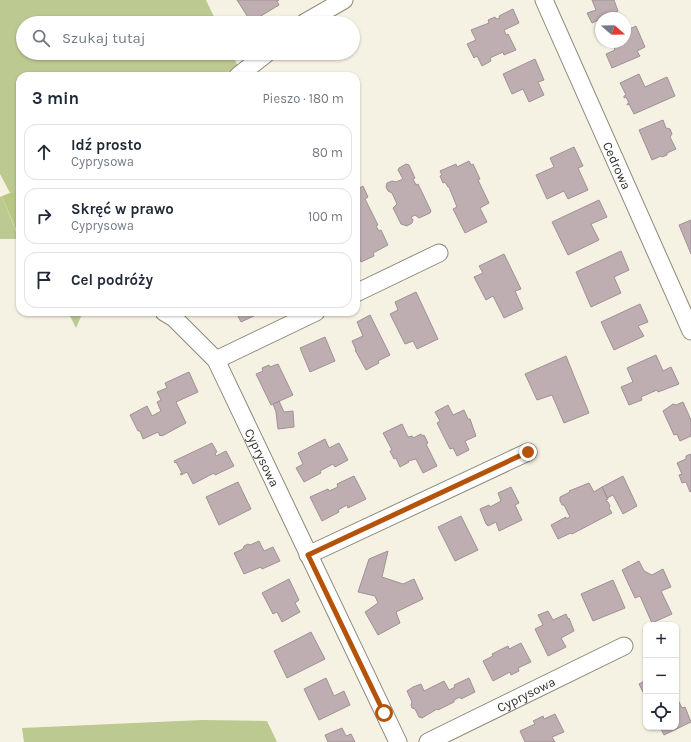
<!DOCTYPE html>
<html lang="pl">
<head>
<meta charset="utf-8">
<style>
  :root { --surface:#fff; --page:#f6f6f7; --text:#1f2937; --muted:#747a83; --line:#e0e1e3 }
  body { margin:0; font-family:Karla,sans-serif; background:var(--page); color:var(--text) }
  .controls { position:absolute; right:12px; bottom:12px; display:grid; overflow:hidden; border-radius:8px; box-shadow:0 1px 3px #0004 }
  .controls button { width:36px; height:36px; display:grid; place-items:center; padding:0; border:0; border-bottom:1px solid var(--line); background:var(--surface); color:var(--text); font:20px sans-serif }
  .compass { position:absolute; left:595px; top:12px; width:36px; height:36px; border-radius:50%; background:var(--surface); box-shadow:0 1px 3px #0004; rotate:110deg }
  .stop { position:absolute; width:12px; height:12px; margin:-9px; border:3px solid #b45309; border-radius:50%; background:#fff }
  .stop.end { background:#b45309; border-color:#fff; box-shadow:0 1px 4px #0008 }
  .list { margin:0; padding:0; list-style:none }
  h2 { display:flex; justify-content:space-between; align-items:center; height:52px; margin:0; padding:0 16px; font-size:17px }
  h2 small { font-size:13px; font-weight:400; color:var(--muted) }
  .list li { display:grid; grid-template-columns:26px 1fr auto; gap:12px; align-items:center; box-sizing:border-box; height:56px; margin:0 8px 8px; padding:0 8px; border:1px solid var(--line); border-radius:12px }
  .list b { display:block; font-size:15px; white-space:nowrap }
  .list p { margin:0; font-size:13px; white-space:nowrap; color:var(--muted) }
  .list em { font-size:13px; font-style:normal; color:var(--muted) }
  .icon { flex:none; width:22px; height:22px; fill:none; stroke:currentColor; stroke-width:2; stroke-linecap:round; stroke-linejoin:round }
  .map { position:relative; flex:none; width:691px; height:742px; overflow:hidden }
  .search { position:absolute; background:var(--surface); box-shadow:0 1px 3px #0004; left:16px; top:16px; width:344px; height:44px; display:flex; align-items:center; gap:10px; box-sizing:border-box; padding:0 14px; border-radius:22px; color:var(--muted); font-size:15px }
  .panel { position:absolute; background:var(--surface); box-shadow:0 1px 3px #0004; left:16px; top:72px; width:344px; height:244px; border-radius:12px }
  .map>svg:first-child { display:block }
  .green { fill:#bcc991 }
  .forest { fill:#b8c784 }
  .building { fill:#beaeb2; stroke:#a19196 }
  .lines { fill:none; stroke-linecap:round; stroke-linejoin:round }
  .minor-casing { stroke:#8d887b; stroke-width:19 }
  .minor { stroke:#fff; stroke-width:17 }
  .route { stroke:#b45309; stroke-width:5 }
  .labels { text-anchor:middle; stroke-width:3; stroke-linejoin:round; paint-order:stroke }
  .street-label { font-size:13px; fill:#33312c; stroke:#f6f2e3 }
</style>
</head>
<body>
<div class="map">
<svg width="691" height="742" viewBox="0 0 691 742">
  <rect width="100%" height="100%" fill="#f6f2e3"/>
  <path class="green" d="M0,0H206L217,23H23V53H232L238,67L228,76H20V209L11,192L10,193L0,174Z
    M2,196L19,239H0V197Z
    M68,312H83L76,328Z
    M202,720L267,721L277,742H24L22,728Z"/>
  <path class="forest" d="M20,189V240L2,196Z"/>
  <path class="building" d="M237,0H279L277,1L279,5L251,22Z
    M592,0H614L618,11L592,23L587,13L596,10Z
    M513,9L519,23L504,30L506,35L508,34L516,50L504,55L503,52L490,58L491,61L482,66L477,56L474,58L467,44L476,40L471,30L489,23L488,20L495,17L496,19L500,18L499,16Z
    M636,26L645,47L637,51L640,56L612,68L606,54L615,50L612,42H625V31Z
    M535,59L544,80L538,82L544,95L529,102L523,89L512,94L503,74Z
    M639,74L645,87L667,77L675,96L634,114L629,104L627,105V104L629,103L626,97L624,98V96L626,95L620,83Z
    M663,120L666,128L670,129L672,134L670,137L676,149L667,153V155L662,157L661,156L652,160L639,130Z
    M574,147L583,166L578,168L588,190L568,199L564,191L547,199L536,175L554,167L550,158Z
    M469,161L471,165L473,164L480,179L478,180L489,203L480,208L487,222L465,233L453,209L457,207L449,187H448L445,182L443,183L440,176L442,175L440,171L456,164L457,167Z
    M406,164L409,165L415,178L413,179L416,185L418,184L431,211L430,213L419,218L415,215L411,217L413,220L412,223L407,226L401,224L393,208L397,204L392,193L388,191L386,187L387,183L392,181L396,182L403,179L398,170L399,168Z
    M363,186L368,197L365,199L378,225L376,226L379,231L381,230L388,245L373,253L374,256L361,262L358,254L356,255V229L359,227L356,221V190Z
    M599,200L607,217L591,224L599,240L568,255L552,222Z
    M691,220V254L679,225Z
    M621,251L629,270L614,277L621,293L591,307L576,272Z
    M504,254L521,289L515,291L523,309L504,318L493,296L486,300L474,277L483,273L479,266Z
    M416,292L438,339L417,349L413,341L405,344L390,314L398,310L395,302Z
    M640,304L648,322L638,326L644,336L614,350L601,322Z
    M236,312H260V313L241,322Z
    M370,315L390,355L378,361L379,363L366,370L355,350H356L352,341L363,336L357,322Z
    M325,337L335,361L310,372L300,348Z
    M656,355L663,371L671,367L679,384L658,392L657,390L641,397L642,400L629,405L621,387L633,382L627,368Z
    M566,356L589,413L564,423L552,395L537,400L525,374Z
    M278,364L293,395L271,405L256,374L263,371L262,368L269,365L270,367Z
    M189,372L198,392L176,402L186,423L162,436L161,435L160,436L158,432L143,439L140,431H138L130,415L147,406L152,416L161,411L157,402L161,400L157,392L167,388L165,383Z
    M279,401L284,412L293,411L294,427L278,429L276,412L273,404Z
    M683,402L691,420V436L680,441L677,434L674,435L663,411L673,404L676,405Z
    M448,405L453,415L464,410L468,419H470L476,436L465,441L469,450L457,456L453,448L450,449L437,423L440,421L435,412Z
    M402,424L408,437L412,436L413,438L421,434L422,436L424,435L428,443L426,444L437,466L423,473L416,459L408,461L409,462L400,467L396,458L394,459L390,451L392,450L383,433Z
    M325,439L329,448L339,443L348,460L335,467L333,464L320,471L321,473L304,482L296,468L303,464L298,453Z
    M212,443L217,452L215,453L216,456L226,451L234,466L215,475L214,473L193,484L187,472L181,475L180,474L182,473L176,462L175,463L174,461Z
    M691,454V491L690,492L686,482L682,483L679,475L682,474L677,463L686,459V456Z
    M354,476L366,499L348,508L347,505L338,510L339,512L322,521L310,497L328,489L329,491L338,487L337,484Z
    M623,476L637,506L623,514L613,495L607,498L602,487Z
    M238,482L251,509L219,525L206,497Z
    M589,483L594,492L602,487L608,499L606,500L608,502L610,506L609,508L612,513L572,534L571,533L558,539L551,525L566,517V519L570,517L564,505H562L560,501V497L570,492L569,491Z
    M511,487L519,503L515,505L522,520L499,531L496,522L488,526L486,524L480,509L489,505L490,507L501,501L498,493Z
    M461,516L478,550L455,561L438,527Z
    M259,541L264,551L273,547L280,561L262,569L261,567L244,574L234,553L243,549L244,546L248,544L250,545Z
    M388,551L382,577L403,584L414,579L423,599L396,612L400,623L378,635L365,612L378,603L375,596L358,592L369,559Z
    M639,561L644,571L652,575L663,569L671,587L661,591L672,614L652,623L640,596L635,598L622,570Z
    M289,579L299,600L295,603L300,612L282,622L277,612L273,614L262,593Z
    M613,580L625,608L593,621L581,594Z
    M548,611L553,620L566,614L568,619L569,618L574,631L561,638L566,647L548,656L535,629L543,625L538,615Z
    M311,632L325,659L287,678L274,651Z
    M521,643L531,662L518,668L519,671L511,675L510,672L493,681L483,661L493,656L492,654L508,646L509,649Z
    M326,678L334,696L344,691L350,705L319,720L304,689Z
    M469,678L475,692L461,699L460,697L454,700V702L438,710L437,709L422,718L419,717L415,709L412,708L411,705L412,702L407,691L413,687L421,684L424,691L444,681L449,690L455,687L454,685Z
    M646,680V698L639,684Z
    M676,696L682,708L685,707L691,722L664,735L660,727H676Z
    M555,714L564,732L552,737L555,742H525L520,731L535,724L533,721L543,716L544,719Z
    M342,728L346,736L351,734L355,742H328L325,735Z"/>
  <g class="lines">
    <g class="minor-casing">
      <g id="minor">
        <path id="s1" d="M544,0L691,331"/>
        <path d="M304,23L344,0"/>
        <path d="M238,76L267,53"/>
        <path d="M356,293L439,253"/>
        <path id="s2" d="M164,312L174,318L216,360L398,742"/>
        <path d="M216,360L316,312"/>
        <path d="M308,555L528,452"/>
        <path id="s3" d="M428,742L624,646"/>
      </g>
    </g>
    <use href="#minor" class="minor"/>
  </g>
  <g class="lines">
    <path class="route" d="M384,713L308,555L528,452"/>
  </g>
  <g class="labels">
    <g class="street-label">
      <text dy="5" stroke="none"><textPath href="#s1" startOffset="181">Cedrowa</textPath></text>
      <text dy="5" stroke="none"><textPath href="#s2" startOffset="179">Cyprysowa</textPath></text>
      <text dy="5" stroke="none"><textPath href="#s3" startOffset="109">Cyprysowa</textPath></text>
    </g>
  </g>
</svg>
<div class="controls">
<button>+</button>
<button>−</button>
<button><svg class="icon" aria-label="locate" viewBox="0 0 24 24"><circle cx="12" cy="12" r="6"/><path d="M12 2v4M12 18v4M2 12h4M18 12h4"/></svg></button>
</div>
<svg class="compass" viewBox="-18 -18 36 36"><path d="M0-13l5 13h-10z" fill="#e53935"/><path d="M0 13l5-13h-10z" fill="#747a83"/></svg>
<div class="stop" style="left:384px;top:713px"></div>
<div class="stop end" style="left:528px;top:452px"></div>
<div class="search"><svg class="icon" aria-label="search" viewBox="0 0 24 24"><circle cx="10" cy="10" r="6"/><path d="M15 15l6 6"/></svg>Szukaj tutaj</div>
<section class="panel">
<h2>3 min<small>Pieszo · 180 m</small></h2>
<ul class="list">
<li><svg class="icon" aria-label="ahead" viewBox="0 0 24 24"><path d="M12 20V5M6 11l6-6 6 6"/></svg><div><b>Idź prosto</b><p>Cyprysowa</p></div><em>80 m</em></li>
<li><svg class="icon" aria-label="right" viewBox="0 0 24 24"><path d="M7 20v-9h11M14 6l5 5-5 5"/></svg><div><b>Skręć w prawo</b><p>Cyprysowa</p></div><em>100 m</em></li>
<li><svg class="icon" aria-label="arrive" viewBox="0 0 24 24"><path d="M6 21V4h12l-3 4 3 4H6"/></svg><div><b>Cel podróży</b></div></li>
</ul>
</section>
</div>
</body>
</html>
